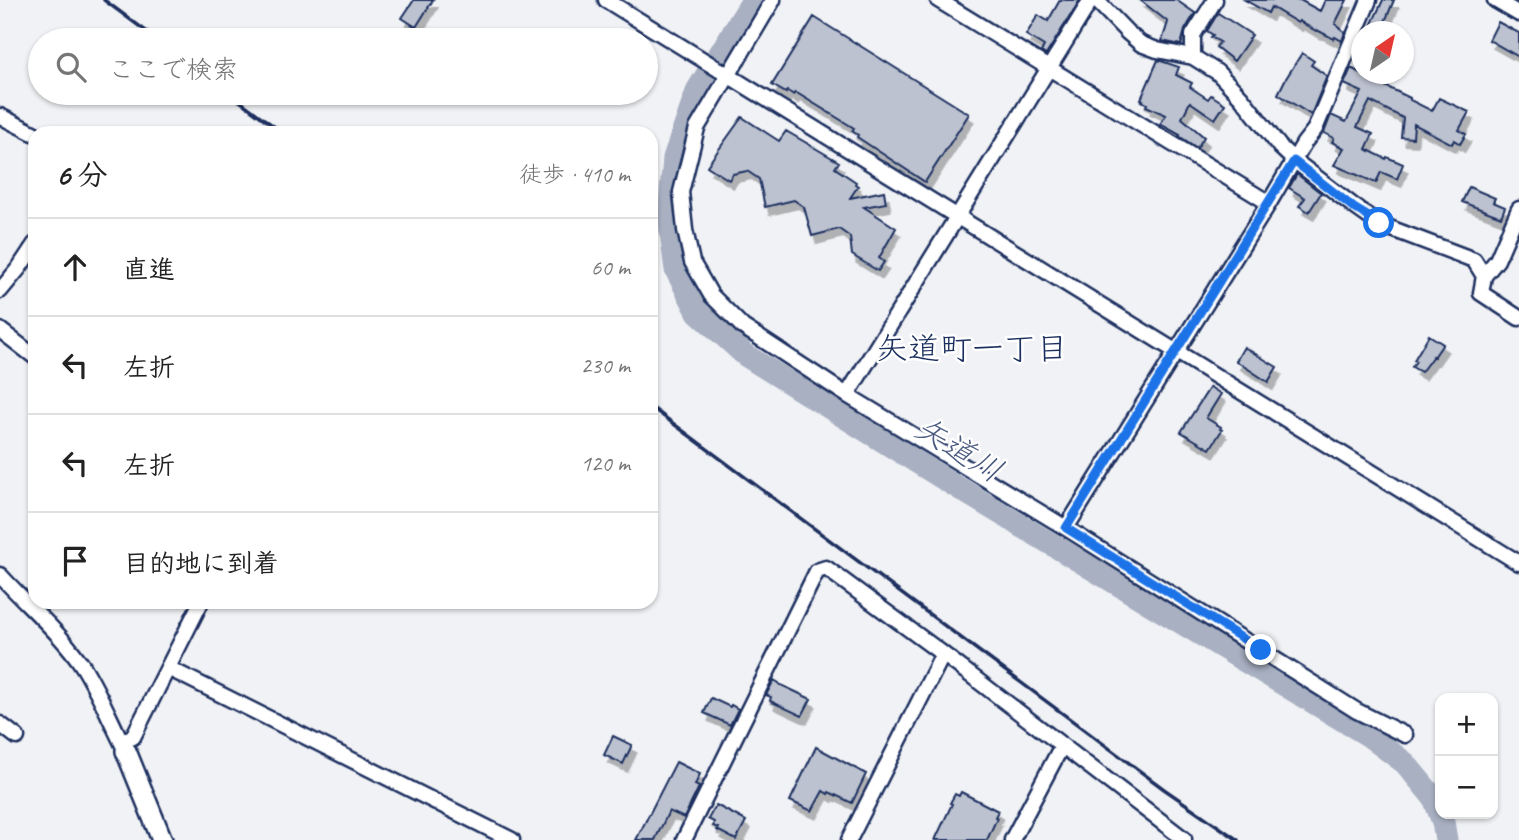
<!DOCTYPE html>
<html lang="ja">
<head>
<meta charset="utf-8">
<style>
  :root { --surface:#fff; --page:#f2f2f2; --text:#222; --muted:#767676; --line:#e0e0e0 }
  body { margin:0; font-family:Caveat,"Klee One",sans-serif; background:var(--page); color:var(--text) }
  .controls { position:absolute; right:21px; bottom:21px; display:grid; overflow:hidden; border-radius:14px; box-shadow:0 2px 5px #0004 }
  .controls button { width:63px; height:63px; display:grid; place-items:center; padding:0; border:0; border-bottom:2px solid var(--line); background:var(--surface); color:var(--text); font:35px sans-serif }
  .compass { position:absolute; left:1351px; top:21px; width:63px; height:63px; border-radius:50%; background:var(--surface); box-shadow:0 2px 5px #0004; rotate:34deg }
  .stop { position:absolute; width:21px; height:21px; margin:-16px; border:5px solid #1a73e8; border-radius:50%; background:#fff }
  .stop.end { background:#1a73e8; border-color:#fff; box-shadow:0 2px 7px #0008 }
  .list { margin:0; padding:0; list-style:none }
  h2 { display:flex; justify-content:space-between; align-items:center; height:91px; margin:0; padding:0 28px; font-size:30px }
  h2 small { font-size:23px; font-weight:400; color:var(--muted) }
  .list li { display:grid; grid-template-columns:46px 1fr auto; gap:21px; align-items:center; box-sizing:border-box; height:98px; padding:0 28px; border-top:2px solid var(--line) }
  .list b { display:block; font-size:26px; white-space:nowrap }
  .list em { font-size:23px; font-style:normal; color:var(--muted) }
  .icon { flex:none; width:38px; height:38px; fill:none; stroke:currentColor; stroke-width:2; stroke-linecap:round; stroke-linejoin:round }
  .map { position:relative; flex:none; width:1519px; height:840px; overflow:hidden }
  .search { position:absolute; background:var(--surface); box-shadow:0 2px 5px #0004; left:28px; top:28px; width:630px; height:77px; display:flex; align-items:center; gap:18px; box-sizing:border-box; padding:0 24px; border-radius:38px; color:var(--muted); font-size:26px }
  .panel { position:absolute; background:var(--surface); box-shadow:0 2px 5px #0004; left:28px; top:126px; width:630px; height:483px; border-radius:21px }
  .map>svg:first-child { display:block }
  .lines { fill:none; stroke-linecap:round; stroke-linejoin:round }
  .river { stroke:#a8b0c2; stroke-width:23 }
  .building { fill:#bcc2d0; stroke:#1b2f5e; stroke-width:2; filter:url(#shadow) }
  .street-casing { stroke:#1b2f5e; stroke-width:19 }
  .secondary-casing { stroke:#1b2f5e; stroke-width:24 }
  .street { stroke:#fff; stroke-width:14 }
  .secondary { stroke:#fff; stroke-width:19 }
  .rail { stroke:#1b2f5e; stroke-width:3.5 }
  .route { stroke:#1a73e8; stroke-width:9 }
  .labels { text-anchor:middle; stroke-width:5; stroke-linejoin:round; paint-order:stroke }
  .neighbourhood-label { font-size:32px; fill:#1b2f5e; stroke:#fff }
  .water-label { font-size:32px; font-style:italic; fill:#4c5c81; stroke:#fff }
</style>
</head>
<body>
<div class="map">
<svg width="1519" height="840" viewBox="0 0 1519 840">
  <defs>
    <filter id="shadow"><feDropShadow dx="4.5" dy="8" stdDeviation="0" flood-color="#0004"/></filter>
  </defs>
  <rect width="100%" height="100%" fill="#f1f2f5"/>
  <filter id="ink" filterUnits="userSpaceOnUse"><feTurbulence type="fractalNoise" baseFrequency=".0143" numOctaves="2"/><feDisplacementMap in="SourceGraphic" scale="14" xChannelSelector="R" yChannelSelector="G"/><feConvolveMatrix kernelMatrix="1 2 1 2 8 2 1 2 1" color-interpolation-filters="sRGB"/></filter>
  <g filter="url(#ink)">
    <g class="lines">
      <path class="river" d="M753,0L698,89L674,158L669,216L676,270L698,312L745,355L952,484L1369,736L1405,763L1434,798L1443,822L1446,840"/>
    </g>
    <path class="building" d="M414,0H433L416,27L402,18Z
      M1060,0H1080L1046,55L1041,52L1044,46L1026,35L1038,15L1048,21Z
      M1140,0H1176L1195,13L1185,30L1181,45L1162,41L1168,22Z
      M1245,0H1300L1320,11L1325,0H1347L1335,24L1345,32L1342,41L1335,37L1334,39L1317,30L1316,31L1299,21L1298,23L1271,7L1268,13Z
      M1383,0H1394L1384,24L1399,32H1368Z
      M1218,13L1252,35L1234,61L1216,47L1220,42L1211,37L1213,35L1207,31Z
      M814,17L969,114L925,182L857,137L858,135L852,131L854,128L795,92L794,95L787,91L786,93L772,85Z
      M1498,22L1519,33V57L1489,40Z
      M1302,53L1314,61L1311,65L1327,76L1311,115L1278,94L1285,80Z
      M1158,60L1179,67L1176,75L1192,83L1190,87L1208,99L1211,95L1225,104L1215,119L1190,102L1182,118L1204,137L1197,148L1179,136L1180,135L1160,124L1166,115L1146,106L1147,104L1142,101L1143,100L1141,99Z
      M1351,68L1362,74H1384L1379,83L1410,98V100L1432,111L1439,98L1469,112L1459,130L1466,134L1460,144L1454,140L1452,144L1414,124L1413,138L1401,137L1403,118L1370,101L1357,127L1373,134L1366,149L1386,159L1387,157L1403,164L1397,179L1381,172L1376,183L1334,165L1344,148L1332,142L1334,138L1324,133L1331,115L1346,122L1362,92L1344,84Z
      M742,117L779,141L786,131L839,162L835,168L856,182L855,184L858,186L850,198L884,191L886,203L864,207L896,228L879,258L884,262L878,271L852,255L850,237L839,229L812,236L804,207L794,200L765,207L759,179L747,171L733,174L729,180L707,166Z
      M1297,174L1321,193L1309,212L1299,206L1305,198L1289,188Z
      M1469,187L1495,198L1493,202L1505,207L1501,217L1462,202Z
      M1429,335L1443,344L1434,357L1433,356L1421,372L1412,367L1416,361L1414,360Z
      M1244,347L1277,367L1268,382L1236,361Z
      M1210,387L1221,394L1206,418L1221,427L1220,429L1222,430L1210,449L1181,432Z
      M774,680L779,683V684L811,699L802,716L770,701L771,697L766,695Z
      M711,698L730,707L731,705L738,709L730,725L704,713Z
      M613,736L632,745L623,764L604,755Z
      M816,747L866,774L852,803L829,792L828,794L823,791L812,811L790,801Z
      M676,762L700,774L695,785L699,787L684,818L669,811L655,840H636Z
      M961,792L998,811L995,817L997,818L987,840H935L952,804L950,803L955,794L959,796Z
      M716,805L746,821L736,840L717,830L718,828L713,826L714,822L708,819Z"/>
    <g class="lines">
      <g class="street-casing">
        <path id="street" d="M606,0L1519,563
          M773,0L697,128L681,192L685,230L692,262L711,295L743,327L847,395L1066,528L1357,711L1405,735
          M938,0L1269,203L1066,528
          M1096,0L1127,32L1141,44L1157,50L1193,57L1217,72L1241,97L1280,147L1295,161L1355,207L1379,224L1474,260L1484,276
          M1495,0L1519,14
          M1193,57V35L1215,0
          M0,116L35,134
          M1269,203L1304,143L1315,129L1369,0
          M1519,209L1497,260L1484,276L1481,293L1519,318
          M0,291L19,268L35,244
          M0,330L35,357
          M847,395L1091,0
          M0,575C26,604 63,635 84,668C100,694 112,724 126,751
          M943,654L1063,746L1058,753L1012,840
          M168,668L512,840
          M0,724L17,737
          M121,741L133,737L201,602
          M1063,746L1184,839L1183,840
          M684,840L817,571L826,568L943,654L849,840"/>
      </g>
      <g class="secondary-casing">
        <path id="secondary" d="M126,751L162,840"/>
      </g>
      <use href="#street" class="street"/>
      <use href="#secondary" class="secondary"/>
      <path class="rail" d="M104,0L158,40
        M229,93L283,133
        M651,407L1164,789L1238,840"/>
    </g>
  </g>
  <g class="lines" filter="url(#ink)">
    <path class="route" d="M1261,650L1066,528L1294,161L1354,208L1379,223"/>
  </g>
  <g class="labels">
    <g class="neighbourhood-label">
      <text x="972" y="359">矢道町一丁目</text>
    </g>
    <g class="water-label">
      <text transform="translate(959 449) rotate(31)" y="11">矢道川</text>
    </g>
  </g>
</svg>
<div class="controls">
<button>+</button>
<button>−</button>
</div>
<svg class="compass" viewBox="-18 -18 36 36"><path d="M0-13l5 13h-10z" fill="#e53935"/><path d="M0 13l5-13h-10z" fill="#767676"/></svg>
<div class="stop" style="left:1379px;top:223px"></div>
<div class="stop end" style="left:1261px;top:650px"></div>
<div class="search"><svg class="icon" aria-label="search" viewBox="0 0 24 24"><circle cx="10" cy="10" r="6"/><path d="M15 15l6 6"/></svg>ここで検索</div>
<section class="panel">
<h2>6 分<small>徒歩 · 410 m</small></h2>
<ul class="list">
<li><svg class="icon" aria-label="ahead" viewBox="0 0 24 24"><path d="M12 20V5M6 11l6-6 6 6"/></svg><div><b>直進</b></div><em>60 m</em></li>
<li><svg class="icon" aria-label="left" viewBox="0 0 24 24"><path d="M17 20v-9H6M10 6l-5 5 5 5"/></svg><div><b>左折</b></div><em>230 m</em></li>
<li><svg class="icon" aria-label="left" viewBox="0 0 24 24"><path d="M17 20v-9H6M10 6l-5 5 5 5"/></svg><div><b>左折</b></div><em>120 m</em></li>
<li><svg class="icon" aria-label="arrive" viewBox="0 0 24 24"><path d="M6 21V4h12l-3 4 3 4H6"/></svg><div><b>目的地に到着</b></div></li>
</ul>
</section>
</div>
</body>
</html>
